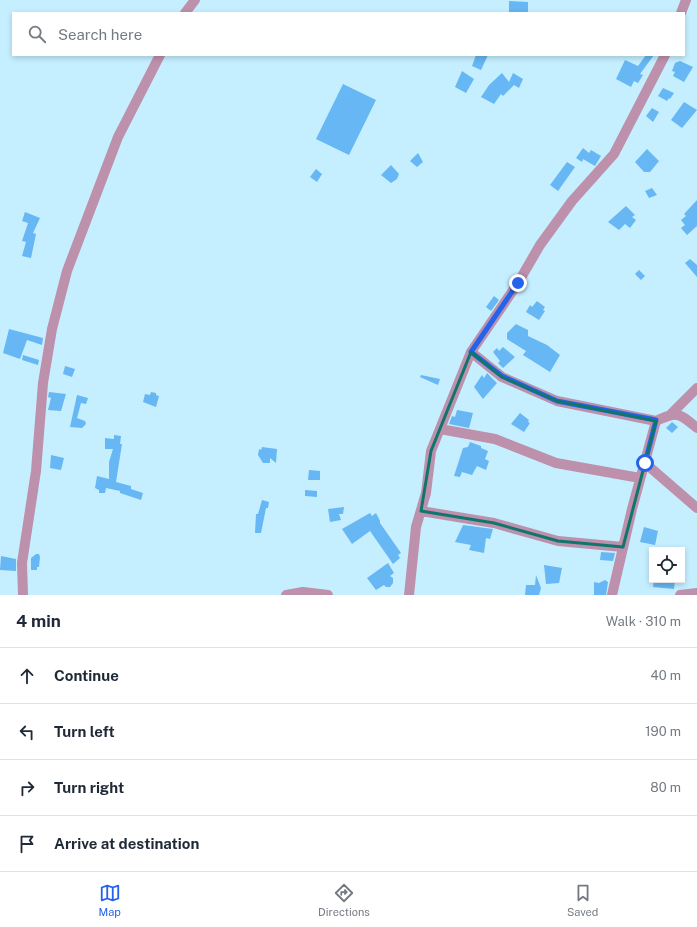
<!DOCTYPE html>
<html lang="en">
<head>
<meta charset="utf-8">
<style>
  :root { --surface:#fff; --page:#f2f2f3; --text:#1f2937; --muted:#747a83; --line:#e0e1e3; --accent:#2563eb }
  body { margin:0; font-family:"Public Sans",sans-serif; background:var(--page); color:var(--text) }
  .controls { position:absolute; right:12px; bottom:12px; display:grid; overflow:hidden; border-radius:0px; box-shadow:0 2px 6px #0003 }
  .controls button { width:36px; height:36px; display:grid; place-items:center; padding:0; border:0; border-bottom:1px solid var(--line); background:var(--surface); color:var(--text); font:20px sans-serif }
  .stop { position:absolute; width:12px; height:12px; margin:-9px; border:3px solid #2563eb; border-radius:50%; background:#fff }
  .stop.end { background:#2563eb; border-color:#fff; box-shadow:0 1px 4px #0008 }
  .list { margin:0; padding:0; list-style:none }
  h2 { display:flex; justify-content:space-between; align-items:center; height:52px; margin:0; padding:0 16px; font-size:17px }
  h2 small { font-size:13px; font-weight:400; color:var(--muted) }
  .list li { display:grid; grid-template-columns:26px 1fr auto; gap:12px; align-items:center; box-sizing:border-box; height:56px; padding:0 16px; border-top:1px solid var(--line) }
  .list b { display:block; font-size:15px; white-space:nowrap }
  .list em { font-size:13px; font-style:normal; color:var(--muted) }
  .icon { flex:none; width:22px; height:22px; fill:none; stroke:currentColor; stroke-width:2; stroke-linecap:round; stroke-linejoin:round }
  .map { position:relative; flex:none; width:697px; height:595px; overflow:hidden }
  .search { position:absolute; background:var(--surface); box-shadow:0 2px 6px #0003; left:12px; right:12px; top:12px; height:44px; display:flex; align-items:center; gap:10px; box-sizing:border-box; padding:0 14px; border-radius:0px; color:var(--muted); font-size:15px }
  .sheet { height:276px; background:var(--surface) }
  nav { display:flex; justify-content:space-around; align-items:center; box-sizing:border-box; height:56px; border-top:1px solid var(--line); background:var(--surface); font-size:11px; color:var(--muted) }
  nav a { display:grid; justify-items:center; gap:2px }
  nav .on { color:var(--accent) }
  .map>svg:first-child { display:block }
  .building { fill:#66b7f3 }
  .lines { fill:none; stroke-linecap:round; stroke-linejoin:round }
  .minor { stroke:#bd90ab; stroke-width:10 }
  .route { stroke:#2563eb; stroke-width:5 }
  .marked { fill:none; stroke:#0f766e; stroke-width:3; stroke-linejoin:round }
</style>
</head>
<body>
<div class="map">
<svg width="697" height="595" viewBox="0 0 697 595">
  <rect width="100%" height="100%" fill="#c5efff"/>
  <path class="building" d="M509,1L528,2V13H509Z
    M476,55H488L481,70L472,66Z
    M646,55H654L640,74L643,75L638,83L634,81L631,87L616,79L625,60L638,66Z
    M680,61L693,67L684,82L673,76L675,72L672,71L675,63Z
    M462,71L474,79L466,93L455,87Z
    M502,73L509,82L513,73L523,79L519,88L514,85L503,96L501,94L494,104L481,97L489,85Z
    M343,84L376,100L349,155L316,139Z
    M663,88L674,93L670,99L669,98L667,101L658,96Z
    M684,102L697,110L682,128L671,120Z
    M652,108L659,112L653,122L646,116Z
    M583,148L589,153L591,150L601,156L595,166L583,159L582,162L576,158Z
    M647,149L659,161L650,172H644L635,162Z
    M418,153L423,162L417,167L410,161Z
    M567,162L575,167L558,191L550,185Z
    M391,165L399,174L397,179L391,183L381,175Z
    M316,169L322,174L317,182L310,177Z
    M652,188L657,195L649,198L645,191Z
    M697,200V226L687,235L681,228L685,225L681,220L686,216L684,214Z
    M626,206L635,215L632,217L636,220L630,228L625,224L619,230L608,222Z
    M25,212L40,218L33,233L36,234L31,258L22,256L26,242L22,241L28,223L22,221Z
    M690,259L697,265V277L685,263Z
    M639,270L645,276L641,280L635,274Z
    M494,296L499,300L491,311L486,307Z
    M537,301L545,307L543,310L545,311L539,320L526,312L530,305L532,307Z
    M516,324L528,330V336L547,345L560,355L550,372L523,355L526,351L507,339V333Z
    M9,329L43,338L42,345L27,340L20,359L3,353Z
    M503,347L515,357L503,368L498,363L500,361L493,352L497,348L499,351Z
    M23,355L39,360L38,365L22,360Z
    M65,366L75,369L72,377L63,374Z
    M487,373L497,383L483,399L474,387L482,375L484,378Z
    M421,375L440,379L438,385L420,377Z
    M49,392L66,394L61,411L48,410L51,398L48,397Z
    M151,392L156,393V395L159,396L156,407L143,402L145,394L150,395Z
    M77,395L88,398L86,404L81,403L77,418L85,421L86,424L82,428L70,427Z
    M457,410L473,413L469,428L449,424L452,416L455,417Z
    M520,413L529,420L528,422L530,423L524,432L511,424Z
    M672,422L678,427L672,433L666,428Z
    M114,435L121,436L120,444H122L116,482L131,486V489L143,493L141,500L120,493V491L106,488L105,493H99V490L95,488L97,476L109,479V462L113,449H105V438L114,439Z
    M470,442L481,446V448L488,451L485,459L489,461L486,470L477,466L472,475L462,472L460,477L454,476L463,448L468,447Z
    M262,447L277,449L276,463L270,458V463H263L258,455L259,449L261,450Z
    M51,455L64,458L61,470L50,468Z
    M309,470L320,471V480H308Z
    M305,490L317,491V497L305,496Z
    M262,500L269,502L268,508H266L261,533H255L256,514H258Z
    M344,507L343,514H339L341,520L330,522L328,509Z
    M370,513L372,516L376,513L380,521V523L401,553L398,555L400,558L393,564L370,531L352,544L342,529Z
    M463,525L493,529L490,539L486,538L484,553L469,550L471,545L455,542Z
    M644,527L658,531L655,545L640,542Z
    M601,552L615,553L613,561L600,560Z
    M36,554H39L40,557L39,567H37V570H31V558Z
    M1,556L16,559V571L0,570Z
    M388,563L394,573L390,576L393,578V583L390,587H386L384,585L376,590L367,578Z
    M544,565L562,568L559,583L546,584Z
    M536,575L541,588L539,595H525L526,585H535Z
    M605,580L608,582L606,595H594V582L599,583Z
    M654,580H675L674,589L653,587Z"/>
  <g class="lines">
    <path class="minor" d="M185,13L195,0
      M681,13L686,0
      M471,352L502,377L557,401L656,421C678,411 679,413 697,428
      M671,414L697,388
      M440,429L495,439L556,463L640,478
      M645,463L697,508
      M421,511L494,523L558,541L623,547
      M23,595L22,563L36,471L43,383L52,329L67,271L118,137L160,55
      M286,595L303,592L328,595
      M409,595L416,527L426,493L431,451L471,352L518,283L540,245L572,201L614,154L665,55
      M612,595L632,509L656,421
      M680,595L697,593"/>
  </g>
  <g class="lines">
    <path class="route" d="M518,283L471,352L502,376L557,401L656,420L645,463"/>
  </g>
  <path class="marked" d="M471,352L502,377L557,401L656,421L623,547L558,541L494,523L421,511L431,451Z"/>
</svg>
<div class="controls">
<button><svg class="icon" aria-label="locate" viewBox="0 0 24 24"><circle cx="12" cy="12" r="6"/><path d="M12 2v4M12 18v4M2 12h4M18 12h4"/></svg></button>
</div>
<div class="stop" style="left:645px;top:463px"></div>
<div class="stop end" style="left:518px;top:283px"></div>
<div class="search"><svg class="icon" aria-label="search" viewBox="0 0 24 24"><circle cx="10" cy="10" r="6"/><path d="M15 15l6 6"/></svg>Search here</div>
</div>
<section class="sheet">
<h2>4 min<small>Walk · 310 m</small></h2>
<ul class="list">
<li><svg class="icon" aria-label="ahead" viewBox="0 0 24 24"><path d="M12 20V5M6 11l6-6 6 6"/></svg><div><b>Continue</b></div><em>40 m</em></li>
<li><svg class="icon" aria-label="left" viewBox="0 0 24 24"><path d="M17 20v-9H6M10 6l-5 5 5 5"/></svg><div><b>Turn left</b></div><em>190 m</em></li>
<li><svg class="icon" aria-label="right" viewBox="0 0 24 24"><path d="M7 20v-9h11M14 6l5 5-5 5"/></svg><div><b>Turn right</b></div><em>80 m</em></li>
<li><svg class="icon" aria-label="arrive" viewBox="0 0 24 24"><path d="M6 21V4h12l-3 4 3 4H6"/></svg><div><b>Arrive at destination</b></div></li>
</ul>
</section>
<nav>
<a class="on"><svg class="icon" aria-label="map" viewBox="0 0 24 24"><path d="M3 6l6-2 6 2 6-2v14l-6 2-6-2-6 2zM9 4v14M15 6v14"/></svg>Map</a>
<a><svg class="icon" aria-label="directions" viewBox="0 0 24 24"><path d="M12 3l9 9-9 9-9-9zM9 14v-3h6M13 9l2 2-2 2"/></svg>Directions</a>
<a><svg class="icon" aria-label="saved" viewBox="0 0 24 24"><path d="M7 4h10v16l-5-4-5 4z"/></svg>Saved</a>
</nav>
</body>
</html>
